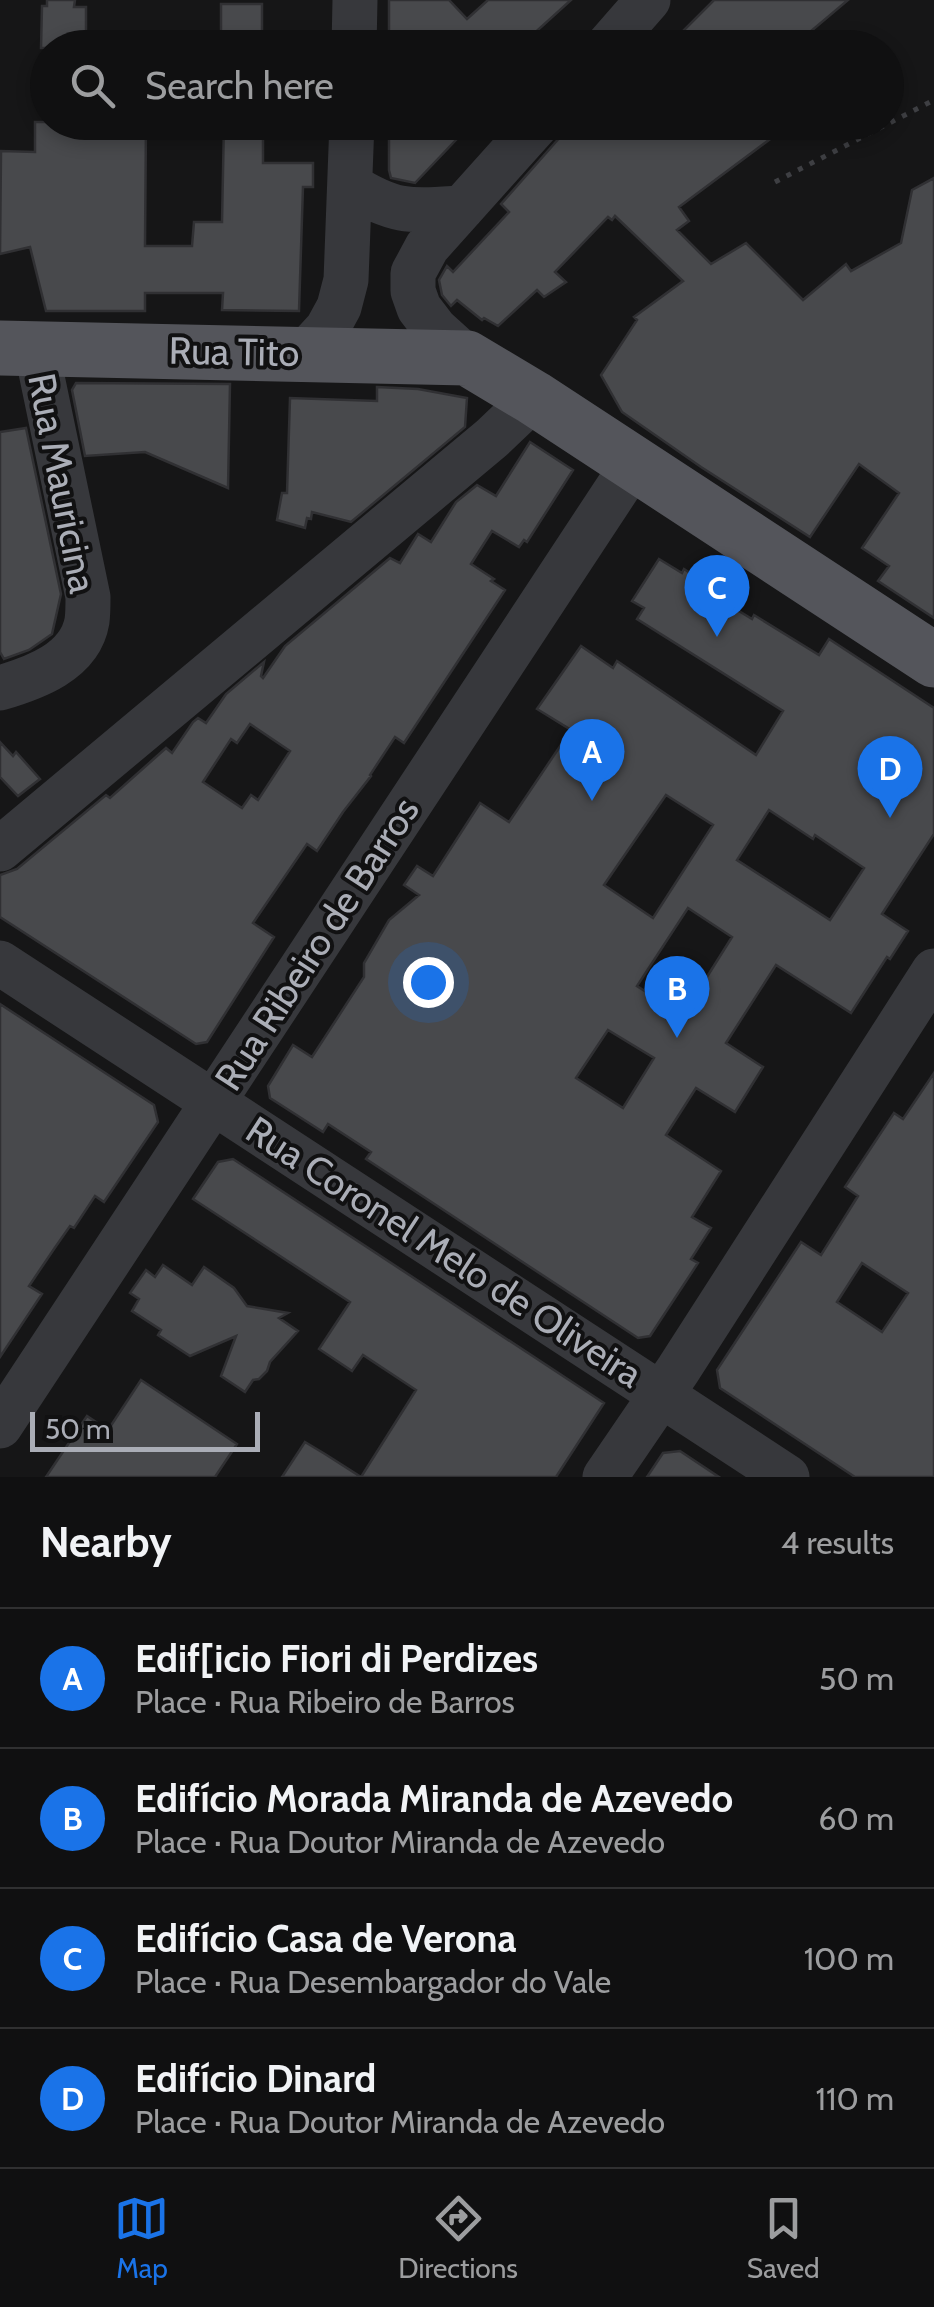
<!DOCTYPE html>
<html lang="en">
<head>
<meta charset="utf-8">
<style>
  :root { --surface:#101011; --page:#1e1e1f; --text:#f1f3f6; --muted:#9c9d9f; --line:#303031; --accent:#1a73e8 }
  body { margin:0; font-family:Cabin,sans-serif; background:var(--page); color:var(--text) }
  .scale { position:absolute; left:30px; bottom:25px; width:230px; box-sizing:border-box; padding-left:10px; border:5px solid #aaadb6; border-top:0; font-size:28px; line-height:35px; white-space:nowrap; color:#aaadb6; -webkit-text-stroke:8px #111112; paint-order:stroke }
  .you { position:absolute; left:428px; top:982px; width:35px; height:35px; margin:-25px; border:8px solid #fff; border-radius:50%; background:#1a73e8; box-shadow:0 0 0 15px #1a73e833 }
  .badge { display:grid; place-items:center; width:65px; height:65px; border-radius:50%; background:var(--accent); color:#fff; font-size:32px; font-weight:700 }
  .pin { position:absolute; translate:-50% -82px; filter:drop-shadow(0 2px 5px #0008) }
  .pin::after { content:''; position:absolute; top:52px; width:35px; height:30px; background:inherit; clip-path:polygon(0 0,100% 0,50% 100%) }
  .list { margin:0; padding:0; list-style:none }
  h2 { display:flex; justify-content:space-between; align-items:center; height:130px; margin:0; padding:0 40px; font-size:42px }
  h2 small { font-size:32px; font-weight:400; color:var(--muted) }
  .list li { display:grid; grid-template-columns:65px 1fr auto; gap:30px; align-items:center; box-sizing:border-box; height:140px; padding:0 40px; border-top:2px solid var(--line) }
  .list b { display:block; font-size:38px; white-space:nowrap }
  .list p { margin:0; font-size:32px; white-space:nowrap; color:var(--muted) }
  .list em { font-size:32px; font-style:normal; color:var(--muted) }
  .icon { flex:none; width:55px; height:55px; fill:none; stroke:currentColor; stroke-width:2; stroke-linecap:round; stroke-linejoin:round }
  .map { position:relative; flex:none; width:934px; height:1477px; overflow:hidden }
  .search { position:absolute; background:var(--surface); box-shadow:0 5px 15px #0003; left:30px; right:30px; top:30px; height:110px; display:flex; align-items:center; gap:25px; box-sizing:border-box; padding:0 35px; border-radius:55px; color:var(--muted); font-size:38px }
  .sheet { height:690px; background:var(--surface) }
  nav { display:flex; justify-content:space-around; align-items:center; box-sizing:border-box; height:140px; border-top:2px solid var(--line); background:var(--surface); font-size:28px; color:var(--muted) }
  nav a { display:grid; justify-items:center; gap:5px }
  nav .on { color:var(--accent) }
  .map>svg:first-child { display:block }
  .building { fill:#48494c; stroke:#303033; stroke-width:2.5; fill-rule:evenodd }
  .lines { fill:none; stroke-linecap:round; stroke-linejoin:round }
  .path { stroke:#3e3f43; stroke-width:5; stroke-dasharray:5 8; stroke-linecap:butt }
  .minor { stroke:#37383c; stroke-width:45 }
  .major { stroke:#54555b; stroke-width:55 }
  .labels { text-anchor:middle; stroke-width:8; stroke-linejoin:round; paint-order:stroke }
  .street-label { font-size:38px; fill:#aaadb6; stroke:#111112 }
</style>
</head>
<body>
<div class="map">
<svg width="934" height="1477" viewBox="0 0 934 1477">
  <rect width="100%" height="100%" fill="#161617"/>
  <path class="building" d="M47,0H75L74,7H86V48H41L42,6H47Z
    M389,0H449L467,19L488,0H571L518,48H389Z
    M714,0H848L791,48H666Z
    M221,4H262V48H221Z
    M35,122H146L145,246H192L194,222H222L224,122H263V163H313V187H303L299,311L222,310L223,293H145V311H46L30,247L0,254L1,151L35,152Z
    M413,122H473L415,183L391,178L389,170V126L412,125Z
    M590,122H793L679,207L689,221L677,230L711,264L746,243L803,300L846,264L851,271L901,243L912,190L934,178V618L878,581L889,566L862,548L899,493L859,464L810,537L701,467L622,412L601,375L637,320L634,317L683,281L615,216L612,220L608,217L555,272L566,282L544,297L537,290L498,326L484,318L482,320L457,300L451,306L442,295L439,280L447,266L453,272L509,212L501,204L569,127L578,135Z
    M76,383L230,384L228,488L145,452L85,456L72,390Z
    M377,387L418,389L467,398L465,427L351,522L312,512L311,519L307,518L305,528L277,520L282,493H287L290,398L377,401Z
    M26,428L61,594L52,634L29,650L4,659L0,652V432Z
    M530,442L573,470L527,542L524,540L519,547L492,531L471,564L494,579L491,581L505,590L404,743L395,737L370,775L371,776L343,812L317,851L307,844L253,923L274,937L207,1042L196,1044L0,917V875L17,869L106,795L110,798L166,748L172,753L193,722L198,718L206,723L226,694L264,662L261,676L263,678L285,646L390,558L400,563L418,534L431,542L456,502L477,485L496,496ZM250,724L290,751L258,800L251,795L242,808L203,782L231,739L237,743Z
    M659,559L682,573L684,569L716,590L713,595L752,619L754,615L819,655L829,639L934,708V834L882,914L908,931L890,959L887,957L851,1013L776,965L726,1043L763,1067L735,1112L696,1088L666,1135L721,1171L692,1217L711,1228L691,1259L698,1263L650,1336L638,1338L366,1159L371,1152L328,1124L323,1132L270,1098L268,1086L293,1045L312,1057L364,977V963L389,920L419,895L404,885L417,866L433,876L480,803L509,822L571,730L537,709L581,646L613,668L617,661L756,755L783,711L637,619L644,608L632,601ZM666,795L713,825L653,918L604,885ZM769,810L813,839L815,835L864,868L830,920L737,860ZM688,908L732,937L683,1015L637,986ZM608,1030L654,1058L623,1108L576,1078Z
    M0,742L13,756L16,752L40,779L18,796L0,777Z
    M0,1004L154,1105L158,1122L104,1202L95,1196L74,1228L70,1226L54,1249L29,1286L42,1294L0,1357Z
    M934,1073V1477H855L720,1388L717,1370L801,1242L821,1255L858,1196L845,1187L894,1113L903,1119ZM862,1263L908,1293L882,1332L837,1302Z
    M233,1159L604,1403L556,1477H361L416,1390L363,1355L352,1371L319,1349L350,1302L193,1199L218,1162Z
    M163,1265L192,1285L204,1267L234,1288L247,1306L288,1313L279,1318L298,1331L270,1362L267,1371L259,1379L253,1380L245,1392L221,1376L236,1336L190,1356L158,1335L161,1330L132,1311L139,1299L130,1293L146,1270L155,1277Z
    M141,1380L237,1444L215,1477H46L87,1416L108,1430Z
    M305,1442L325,1454L361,1477H282Z
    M680,1451L719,1477H647L663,1453Z"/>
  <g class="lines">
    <path class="path" d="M775,182L934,100"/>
    <path class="minor" d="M354,48L355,0
      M606,48L648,0
      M351,186C396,214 411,211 462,208
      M305,353L327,329L339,307L346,280L352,122
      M467,358L435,329L419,308L413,291V273L427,247L539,122
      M0,688C34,678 80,662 87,621C88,614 88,605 88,597L36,348
      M0,849L492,438L534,398
      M0,963L787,1477
      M0,1426L634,463
      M605,1477L678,1370L934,971"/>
    <path class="major" d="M0,348L467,358L534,398L934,660"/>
  </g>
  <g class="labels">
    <g class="street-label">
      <text transform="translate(234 352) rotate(1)" y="13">Rua Tito</text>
      <text transform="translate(62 483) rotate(79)" y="13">Rua Mauricina</text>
      <text transform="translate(317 944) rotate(-57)" y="13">Rua Ribeiro de Barros</text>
      <text transform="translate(444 1252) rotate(33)" y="13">Rua Coronel Melo de Oliveira</text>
    </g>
  </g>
</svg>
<div class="scale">50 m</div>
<div class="you"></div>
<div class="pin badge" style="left:592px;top:801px">A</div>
<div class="pin badge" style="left:677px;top:1038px">B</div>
<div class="pin badge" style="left:717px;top:637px">C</div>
<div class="pin badge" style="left:890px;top:818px">D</div>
<div class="search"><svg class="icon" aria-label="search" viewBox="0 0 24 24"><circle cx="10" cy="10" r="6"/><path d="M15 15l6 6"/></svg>Search here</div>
</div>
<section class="sheet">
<h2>Nearby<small>4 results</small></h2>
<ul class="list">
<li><span class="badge">A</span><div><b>Edif[icio Fiori di Perdizes</b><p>Place · Rua Ribeiro de Barros</p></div><em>50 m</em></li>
<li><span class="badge">B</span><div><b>Edifício Morada Miranda de Azevedo</b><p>Place · Rua Doutor Miranda de Azevedo</p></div><em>60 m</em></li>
<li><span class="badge">C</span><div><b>Edifício Casa de Verona</b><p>Place · Rua Desembargador do Vale</p></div><em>100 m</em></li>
<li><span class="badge">D</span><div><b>Edifício Dinard</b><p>Place · Rua Doutor Miranda de Azevedo</p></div><em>110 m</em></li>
</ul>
</section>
<nav>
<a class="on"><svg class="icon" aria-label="map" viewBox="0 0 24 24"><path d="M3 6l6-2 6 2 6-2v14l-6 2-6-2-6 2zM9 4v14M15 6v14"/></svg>Map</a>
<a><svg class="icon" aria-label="directions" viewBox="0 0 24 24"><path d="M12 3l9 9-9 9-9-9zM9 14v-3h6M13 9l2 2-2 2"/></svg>Directions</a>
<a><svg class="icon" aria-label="saved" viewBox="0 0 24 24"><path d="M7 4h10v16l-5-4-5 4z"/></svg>Saved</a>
</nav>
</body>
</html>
